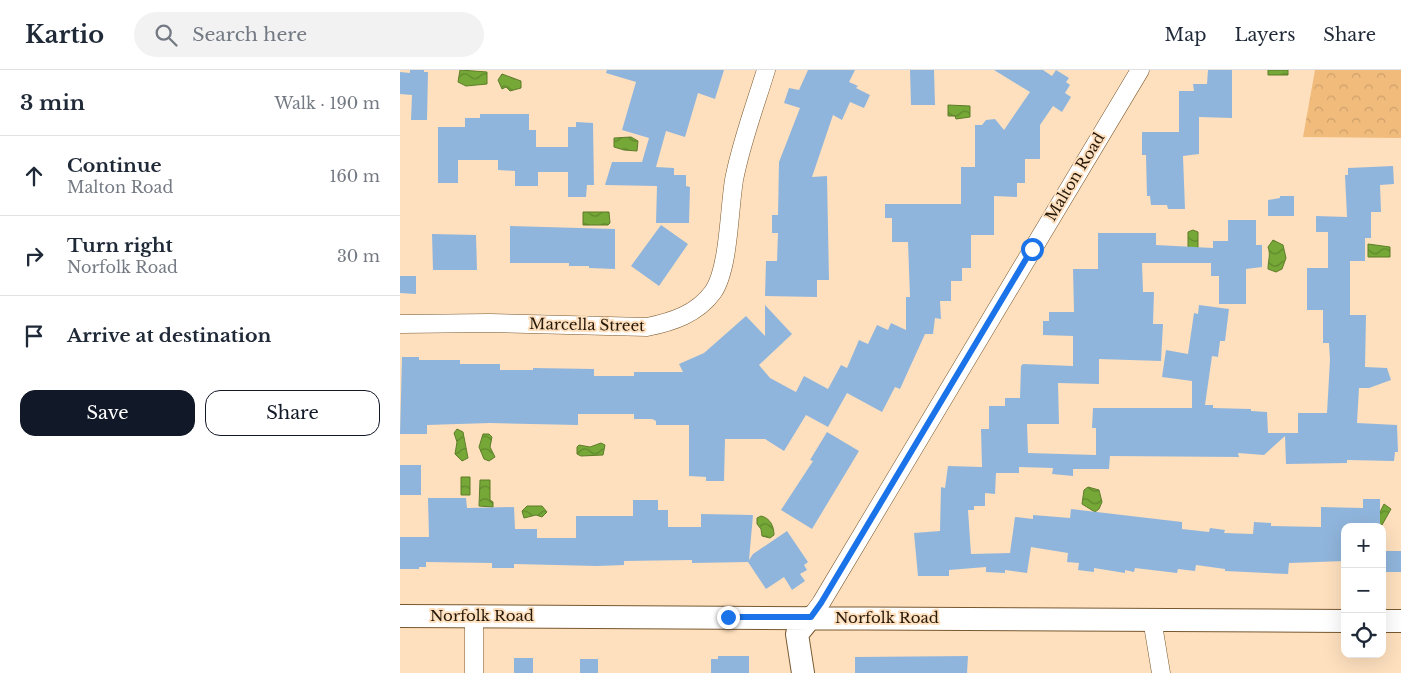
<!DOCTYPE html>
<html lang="en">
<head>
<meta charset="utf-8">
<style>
  :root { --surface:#fff; --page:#f2f2f3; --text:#1f2937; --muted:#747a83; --line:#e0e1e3; --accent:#111827 }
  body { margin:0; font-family:"Libre Baskerville",serif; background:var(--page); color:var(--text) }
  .controls { position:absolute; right:15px; bottom:15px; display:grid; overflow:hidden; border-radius:10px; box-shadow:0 5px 20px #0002 }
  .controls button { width:45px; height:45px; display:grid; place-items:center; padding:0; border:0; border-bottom:1px solid var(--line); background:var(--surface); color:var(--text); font:25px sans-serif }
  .stop { position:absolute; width:15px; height:15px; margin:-11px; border:4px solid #1a73e8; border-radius:50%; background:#fff }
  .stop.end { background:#1a73e8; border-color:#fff; box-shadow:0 1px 5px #0008 }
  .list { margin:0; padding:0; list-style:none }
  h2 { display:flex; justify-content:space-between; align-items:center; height:65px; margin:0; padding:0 20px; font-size:21px }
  h2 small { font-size:16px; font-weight:400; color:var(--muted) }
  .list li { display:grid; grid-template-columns:32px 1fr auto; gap:15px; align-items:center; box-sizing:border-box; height:80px; padding:0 20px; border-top:1px solid var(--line) }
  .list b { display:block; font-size:19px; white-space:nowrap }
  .list p { margin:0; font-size:16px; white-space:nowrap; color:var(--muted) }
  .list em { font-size:16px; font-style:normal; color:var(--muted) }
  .actions { display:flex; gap:10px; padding:15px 20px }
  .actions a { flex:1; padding:11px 0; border:1px solid var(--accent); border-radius:15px; text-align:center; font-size:18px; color:var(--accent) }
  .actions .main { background:var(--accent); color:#fff }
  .icon { flex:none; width:28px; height:28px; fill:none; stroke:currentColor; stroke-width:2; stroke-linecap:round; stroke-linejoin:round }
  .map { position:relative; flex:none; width:1001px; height:603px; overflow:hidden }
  header { display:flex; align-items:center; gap:30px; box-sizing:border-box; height:70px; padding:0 25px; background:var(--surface); border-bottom:1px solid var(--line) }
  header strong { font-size:24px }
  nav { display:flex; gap:28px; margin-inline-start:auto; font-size:18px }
  .search { width:350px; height:45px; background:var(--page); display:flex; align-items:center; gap:12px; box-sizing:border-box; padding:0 18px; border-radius:28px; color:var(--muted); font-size:19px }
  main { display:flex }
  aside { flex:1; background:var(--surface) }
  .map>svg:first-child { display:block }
  .forest { fill:url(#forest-crowns) }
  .water { fill:url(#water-waves); stroke:#5e7d29 }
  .building { fill:#90b5dc }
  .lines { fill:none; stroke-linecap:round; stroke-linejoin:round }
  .minor-casing { stroke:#785830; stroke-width:19 }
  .tertiary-casing { stroke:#785830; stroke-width:24 }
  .minor { stroke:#fff; stroke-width:18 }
  .tertiary { stroke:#fff; stroke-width:22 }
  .route { stroke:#1a73e8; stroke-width:6 }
  .labels { text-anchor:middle; stroke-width:4; stroke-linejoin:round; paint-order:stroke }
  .street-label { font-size:15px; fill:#271909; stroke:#fee0be }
</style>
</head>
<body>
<header>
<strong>Kartio</strong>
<div class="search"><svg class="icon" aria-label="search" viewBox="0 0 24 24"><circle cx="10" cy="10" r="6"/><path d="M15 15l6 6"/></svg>Search here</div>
<nav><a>Map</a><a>Layers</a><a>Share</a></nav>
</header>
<main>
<aside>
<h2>3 min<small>Walk · 190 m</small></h2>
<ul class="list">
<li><svg class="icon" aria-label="ahead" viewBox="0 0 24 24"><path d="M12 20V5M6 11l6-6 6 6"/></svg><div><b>Continue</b><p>Malton Road</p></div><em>160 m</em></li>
<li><svg class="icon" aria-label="right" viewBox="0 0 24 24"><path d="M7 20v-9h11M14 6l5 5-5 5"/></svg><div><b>Turn right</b><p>Norfolk Road</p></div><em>30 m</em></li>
<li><svg class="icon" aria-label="arrive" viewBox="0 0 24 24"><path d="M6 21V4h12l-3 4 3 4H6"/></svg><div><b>Arrive at destination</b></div></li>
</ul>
<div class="actions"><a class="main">Save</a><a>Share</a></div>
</aside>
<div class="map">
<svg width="1001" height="603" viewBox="0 0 1001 603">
  <defs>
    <pattern id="forest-crowns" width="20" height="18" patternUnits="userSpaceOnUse" patternTransform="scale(1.25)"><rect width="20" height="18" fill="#f1bb7c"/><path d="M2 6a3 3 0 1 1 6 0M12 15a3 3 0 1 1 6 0" fill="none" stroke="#cfa06a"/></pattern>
    <pattern id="water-waves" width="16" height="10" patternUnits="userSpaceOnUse" patternTransform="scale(1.25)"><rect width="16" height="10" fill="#75a837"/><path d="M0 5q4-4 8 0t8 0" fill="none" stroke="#60882d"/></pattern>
  </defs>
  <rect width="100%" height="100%" fill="#fee0be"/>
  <path class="forest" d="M915,0H1001V68L903,67Z"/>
  <path class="water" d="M60,0L87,2V14L66,16L58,12Z
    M868,0H888V5H868Z
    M102,4L121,11V18L110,21L106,17L102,19L98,10Z
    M548,35L570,36V47L556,49L555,46H548Z
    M231,67L238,71L237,81L224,80L214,77V68Z
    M183,142H209L210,153L208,155H183Z
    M793,160L798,162V180L788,177V162Z
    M873,170L883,175L886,188L882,199L876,202L868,199C868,190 871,185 868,177Z
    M968,174L990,177V187H968Z
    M57,359L63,362L68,388L62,391L55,384L57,372L54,363Z
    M83,364H89L92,367L90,377L95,387L89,391L84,389L79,377Z
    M201,373L205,375L203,385L181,386L177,384V377L179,375L190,377Z
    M61,407H70V425H61Z
    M80,410H90V430L93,432V437L79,436Z
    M688,417L699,420L702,432L699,439L695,442L682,434L684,420Z
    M984,434L991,439L982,455H979V444Z
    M127,436H142L147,442L142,447L136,445L124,448L122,441Z
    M361,446C370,448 374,456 374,465L370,468L362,466L361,459L357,454V448Z"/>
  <path class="building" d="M10,0H24V2H28L27,50H11L12,25L0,24V2L10,3Z
    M207,0H324L315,29L298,23L285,67L266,61L256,97L274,98V105H286V116L290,117L289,153H256L257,116L205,115L212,92H242L249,68L222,60L236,12L206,3Z
    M408,0H455L449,12L458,16L456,18L470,25L464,38L450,32L442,50L433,45L412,107L427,106L429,210H417V227L365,226L366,191H377L378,163H372V145H378L379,92L400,38L384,33L389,18L399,20Z
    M510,0H534L535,35H511Z
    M594,0H643L652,6L656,0L669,8L666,12L670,15L665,23L671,27L662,42L653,36L640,55V89H625V113H617V127L594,126V165H571V198H562V211H551V231H540L541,249L535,248L533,264H525L500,319L495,317L482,342L447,323L428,357L406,345L384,381L365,369H325L324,411H306V407L289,406V355H256V351L252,349H234V344H178V355L90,353L27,355V364H0L2,287H19V290H60V294H100V300H133V298L194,299V306H234V302H283L279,294L304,283L346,246L365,266V235L392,264L359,295L370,308L396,322L404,306L428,319L441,295L447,298L459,270L468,274L477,255L488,260L491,253L506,260V227H510L508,172H492V148H485V134H561V97H575V55H582L586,50L595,49L604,60L630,22Z
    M808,0H832V48L799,47V84L783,86L785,139H768L767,135H751L750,126H747L746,85H742V62H779V21H794L793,14H807Z
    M80,44H129V60H136V77H168V57H176V52L193,53L194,115H187L186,127H168V102H138V116H115V101L98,100V90H58V113H38V57H65V48H80Z
    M993,96L994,114L980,115L981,142H971V168H965V191H950V245H966L965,297L987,298L991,310L969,318H959L957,353L997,355L998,382H995L994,391L947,390V393L886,394L885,366L864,385L838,383L839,387L710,386L709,399H673V406L652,404L653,398L619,397V403H596L595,424L585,423V436H574V440H568L571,484L610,483L615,447L633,449V445L670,448L671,439L782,452V459L809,462L810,458L825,460L824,463L853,464L854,452L871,453V456L921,457V437L963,438V429H980V456L945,457V491L889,493L888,504L825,501V499L796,495L795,501L778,499L777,503L735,498L734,502L725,500V503L694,498V502L678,500L679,493L667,492L668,483L631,477L627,503L605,500V503L586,502V497L549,500V506H518L514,463L540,461L541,417L545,418L548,396L582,397L581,359H589V336H605V328H620L621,296L623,294L673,296V266L643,265V251H649V242H674L673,199H698V163H756V175L813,178V171H828V150H856V175H862V197L846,199V234H819V206H811V193H742L743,222H754L753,254H763L761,291L699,289V314L658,313L659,354H627L628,383L696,385V358H692L693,338H792V311L762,307L766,280L788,284L794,243L798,244L799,235L829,239L825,271H820L818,287L812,286L805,335H813V338L851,339V341L867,342L868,363H898V343H927L930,290L929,273H923V240H907V198H928V162H916V146L947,147L945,105H948V98Z
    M880,126H894V146H868V130L880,128Z
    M261,155L288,174L259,216L231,196Z
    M110,156L215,159V199L189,198V196H169V193H110Z
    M32,164L76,165L77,200H33Z
    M0,206H16V224L0,223Z
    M427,362L459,381L412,459L381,440L413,391L410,390Z
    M0,395H21V425H0Z
    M28,428H66L67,438L114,437L115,459H137V468H176V446H233V430H258V440H268V457H301V444L353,445L349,490L353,484L387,461L408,492L404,495L407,500L400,504L405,511L392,520L384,507L366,519L348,492L292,493V490L224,491V495L197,496L114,494V498H92V493L26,492V497H19V499H0V467H29Z
    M982,481H1001V502H982Z
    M318,586H349V603H311V589H318Z
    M568,586L567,603H455V587Z
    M114,588H133V603H114Z
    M180,589H198V603H180Z"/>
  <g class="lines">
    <g class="minor-casing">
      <path id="minor" d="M0,254L90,253L247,257C272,252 297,244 313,222C329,199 329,140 334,110C341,73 355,36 366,0
        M411,547L421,533L740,0
        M752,549L761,603
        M74,603V546"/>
    </g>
    <g class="tertiary-casing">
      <path id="tertiary" d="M0,546L945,551
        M982,551H1001
        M403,603L397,564L411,547"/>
    </g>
    <use href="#minor" class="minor"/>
    <use href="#tertiary" class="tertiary"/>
  </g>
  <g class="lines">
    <path class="route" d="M328,547H411L421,533L632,179"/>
  </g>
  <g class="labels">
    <g class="street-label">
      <text transform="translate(675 107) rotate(-59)" y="5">Malton Road</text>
      <text transform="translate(187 255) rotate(1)" y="5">Marcella Street</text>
      <text x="82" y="551">Norfolk Road</text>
      <text x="487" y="553">Norfolk Road</text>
    </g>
  </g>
</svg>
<div class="controls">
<button>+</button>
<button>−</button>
<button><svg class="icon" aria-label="locate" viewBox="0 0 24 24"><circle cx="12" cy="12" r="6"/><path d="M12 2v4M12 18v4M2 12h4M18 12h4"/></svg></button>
</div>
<div class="stop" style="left:632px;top:179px"></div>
<div class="stop end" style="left:328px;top:547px"></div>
</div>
</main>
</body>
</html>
